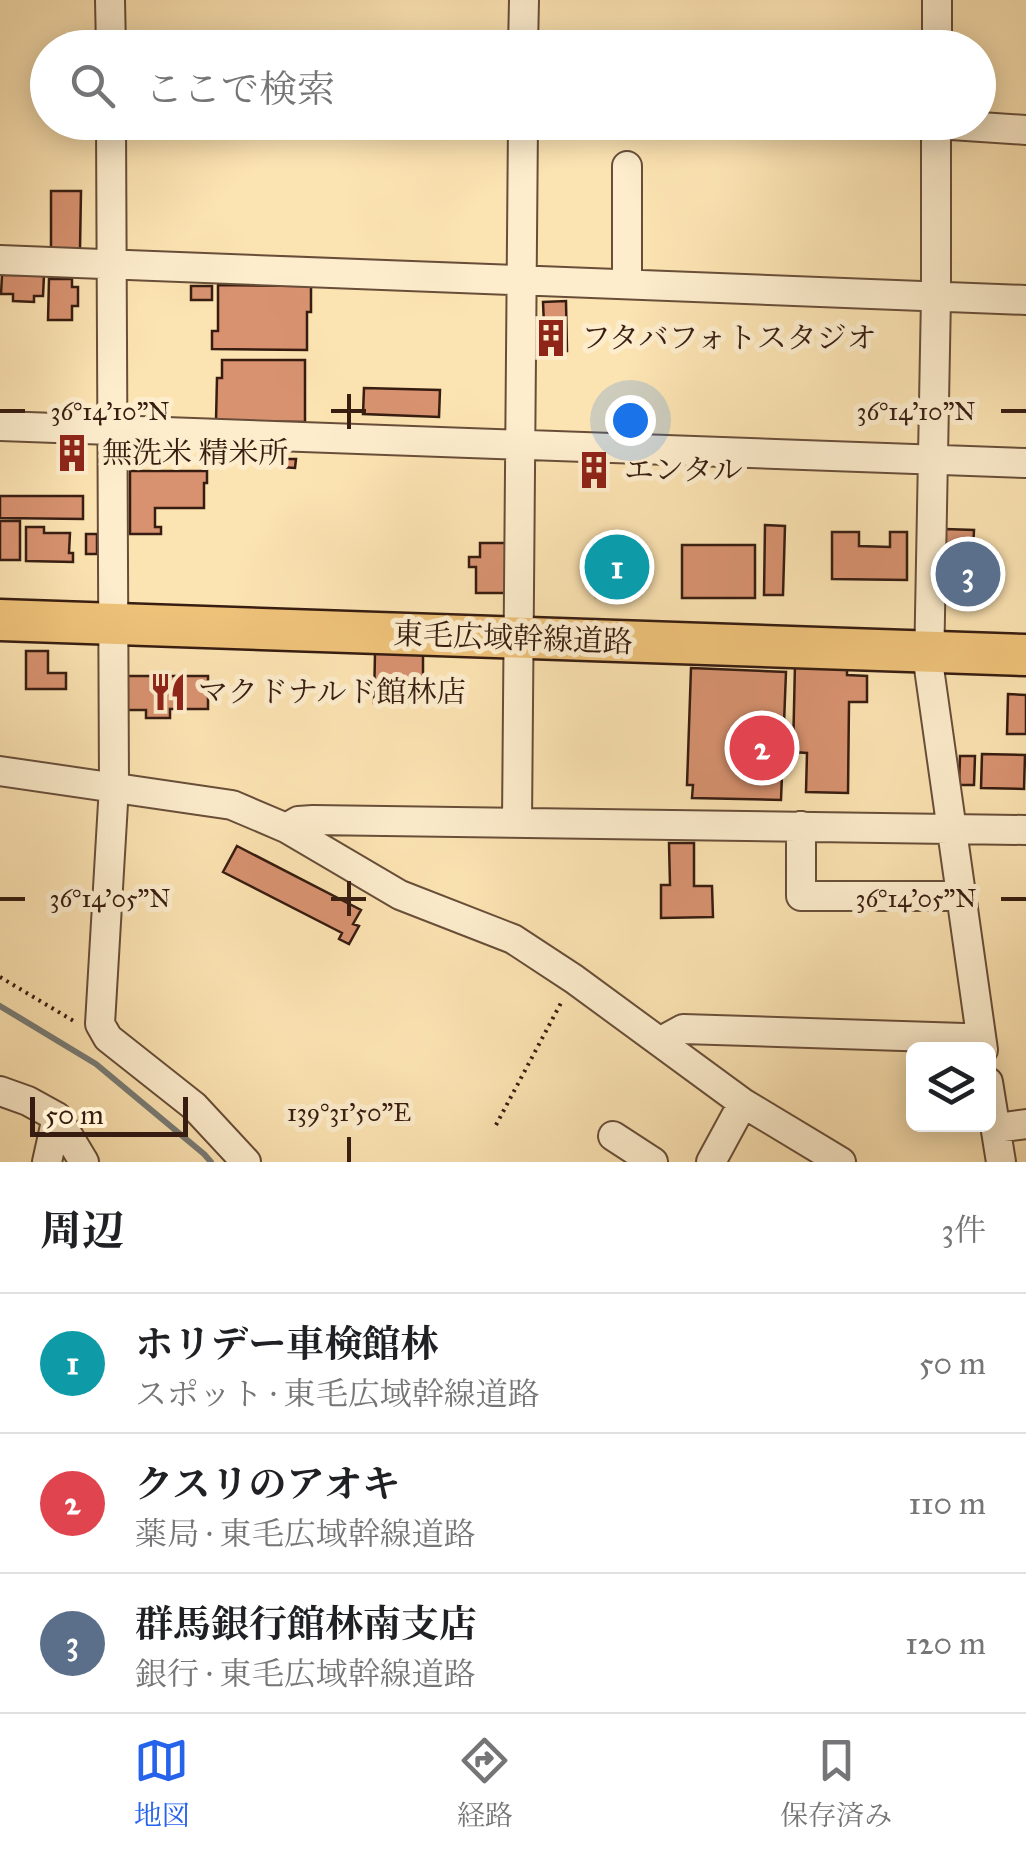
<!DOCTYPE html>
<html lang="ja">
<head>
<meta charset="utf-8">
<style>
  :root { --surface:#fff; --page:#f6f6f6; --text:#202124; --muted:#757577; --line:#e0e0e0; --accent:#2563eb }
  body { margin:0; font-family:"IM FELL Great Primer","Noto Serif JP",serif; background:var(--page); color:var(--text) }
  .controls { position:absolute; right:30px; bottom:30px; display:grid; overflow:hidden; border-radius:15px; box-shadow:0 5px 25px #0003 }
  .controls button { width:90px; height:90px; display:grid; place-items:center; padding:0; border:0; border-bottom:2px solid var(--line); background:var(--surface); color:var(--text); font:50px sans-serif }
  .scale { position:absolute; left:30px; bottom:25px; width:158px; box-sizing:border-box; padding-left:10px; border:5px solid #371d11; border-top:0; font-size:28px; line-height:35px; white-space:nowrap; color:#371d11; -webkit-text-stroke:8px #fdedcd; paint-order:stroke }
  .you { position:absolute; left:630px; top:420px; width:35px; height:35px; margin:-25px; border:8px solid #fff; border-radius:50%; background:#1a73e8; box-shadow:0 0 0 15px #1a73e833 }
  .badge { display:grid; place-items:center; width:65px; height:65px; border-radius:50%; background:var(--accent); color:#fff; font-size:32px; font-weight:700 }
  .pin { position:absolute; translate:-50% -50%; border:5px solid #fff; box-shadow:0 2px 10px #0006 }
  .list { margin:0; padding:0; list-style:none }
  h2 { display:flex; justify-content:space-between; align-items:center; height:130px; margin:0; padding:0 40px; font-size:42px }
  h2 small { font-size:32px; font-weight:400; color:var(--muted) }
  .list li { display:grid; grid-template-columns:65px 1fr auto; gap:30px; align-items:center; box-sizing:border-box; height:140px; padding:0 40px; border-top:2px solid var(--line) }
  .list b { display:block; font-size:38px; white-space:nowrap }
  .list p { margin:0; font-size:32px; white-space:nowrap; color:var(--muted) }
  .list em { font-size:32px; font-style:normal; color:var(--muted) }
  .icon { flex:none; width:55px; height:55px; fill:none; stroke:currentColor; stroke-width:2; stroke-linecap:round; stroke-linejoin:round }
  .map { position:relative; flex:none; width:1026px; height:1162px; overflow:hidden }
  .search { position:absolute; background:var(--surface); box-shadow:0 5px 25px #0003; left:30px; right:30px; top:30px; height:110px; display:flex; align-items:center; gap:25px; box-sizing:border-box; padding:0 35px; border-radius:55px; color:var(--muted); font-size:38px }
  .sheet { height:550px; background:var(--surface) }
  nav { display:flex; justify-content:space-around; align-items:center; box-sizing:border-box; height:140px; border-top:2px solid var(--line); background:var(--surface); font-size:28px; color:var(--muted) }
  nav a { display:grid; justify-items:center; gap:5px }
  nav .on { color:var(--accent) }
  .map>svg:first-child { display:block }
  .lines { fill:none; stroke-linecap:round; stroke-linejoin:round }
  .stream { stroke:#797c76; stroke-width:6 }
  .building { fill:#d89270; stroke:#371d11; stroke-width:2.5 }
  .minor-casing { stroke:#684e39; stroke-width:32 }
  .highway-casing { stroke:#371d11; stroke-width:45 }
  .path { stroke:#371d11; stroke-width:4; stroke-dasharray:2.5 5; stroke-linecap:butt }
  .minor { stroke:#fdedcd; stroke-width:28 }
  .highway { stroke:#eec279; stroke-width:40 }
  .ticks { fill:none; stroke:#371d11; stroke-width:4 }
  .labels { text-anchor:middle; stroke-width:10; stroke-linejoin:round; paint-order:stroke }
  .poi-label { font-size:30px; fill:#371d11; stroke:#fdedcd; text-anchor:start }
  .street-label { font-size:30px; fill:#371d11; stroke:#fdedcd }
  .ticks-label { font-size:25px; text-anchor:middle; fill:#371d11; stroke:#fdedcd; stroke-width:10; stroke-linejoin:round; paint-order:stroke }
</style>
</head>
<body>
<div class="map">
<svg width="1026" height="1162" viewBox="0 0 1026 1162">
  <rect width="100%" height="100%" fill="#fce3b2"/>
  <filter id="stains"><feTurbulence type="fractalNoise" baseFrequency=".002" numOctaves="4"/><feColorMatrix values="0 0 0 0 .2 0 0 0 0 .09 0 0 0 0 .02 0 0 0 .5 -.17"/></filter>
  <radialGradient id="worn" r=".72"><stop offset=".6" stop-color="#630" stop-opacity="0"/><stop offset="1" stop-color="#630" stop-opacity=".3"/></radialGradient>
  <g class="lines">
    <path class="stream" d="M0,1006L96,1064L204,1154L211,1162"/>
  </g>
  <path class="building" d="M51,191H81L80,249L51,248Z
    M2,275H44L43,296H34V302L13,301V294H1Z
    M49,279H72V287H78V306H72V320H48Z
    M218,285L311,286V312H307V350L212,349V331H218Z
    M191,286H212V300H191Z
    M566,301L567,351H537L536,326L544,325L543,302Z
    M222,360H305V422L216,421L217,378H222Z
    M364,388L440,390L439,417L363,414Z
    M65,449H80L79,459L64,458Z
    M280,459H296L295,468L280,467Z
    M587,461H598V466H602V474H587Z
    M130,471H207V483H204V508H155V527H161V534H130Z
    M0,496H83V519L0,518Z
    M0,521H20V560H0Z
    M765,525L785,526L783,595H764Z
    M26,527H44V533H70L69,553H73V562L26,561Z
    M945,529L974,530L973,550H994L993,598L943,597Z
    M832,532H859V546L890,547V532H907V580L832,579Z
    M86,534H97V554H86Z
    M480,543H508L507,593H476V567H469V557H480Z
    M682,545H755V598H682Z
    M596,549H637V585H631V596L596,597Z
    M26,651H48V673H66V689H26Z
    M375,653H423V687H418V703H374Z
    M795,664H847V675L867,676V702H849L848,793L806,792L807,753L793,752Z
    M691,668L786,672L781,800L692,798L693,785H687Z
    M127,676H208V709H170V718H146V710H127Z
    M1008,694L1026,695V734H1007Z
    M982,754L1025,755L1024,789L981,788Z
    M960,756H975L974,785H959Z
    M669,843H694V886H712L713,917L661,918V885H670Z
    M237,846L361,910L353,924L359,926L349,944L339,939L342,933L223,872Z"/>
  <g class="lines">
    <g class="minor-casing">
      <path id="minor" d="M110,0L111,48
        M523,48L524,0
        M937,48V0
        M111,122L114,786L100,1024L108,1038L194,1106L246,1162
        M936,122V296L929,668L983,1050
        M936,124L1026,130
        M0,260L1026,300
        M627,284V166
        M0,426L1026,463
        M0,771L232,805L286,828L400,895L513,939L574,979L743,1103L841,1162
        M517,823L523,122
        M801,826V896H961
        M286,828L298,821L313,820L1026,830
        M661,1041L683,1029L964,1038L980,1036
        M988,1082L1001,1162
        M0,1091L28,1101L57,1117L84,1162
        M997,1128L1026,1124
        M613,1136L653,1162
        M47,1162L57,1117
        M711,1162L743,1103"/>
    </g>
    <g class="highway-casing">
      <path id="highway" d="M0,620L1026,655"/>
    </g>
    <path class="path" d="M0,977L77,1023
      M496,1125L562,1001"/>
    <use href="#minor" class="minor"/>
    <use href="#highway" class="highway"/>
  </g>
  <path class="ticks" d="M349,394V429M0,411H25M331,411H366M1001,411H1026M349,881V916M0,899H25M331,899H366M1001,899H1026M349,1137V1162"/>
  <defs>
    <g id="building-bare" transform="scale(3)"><path d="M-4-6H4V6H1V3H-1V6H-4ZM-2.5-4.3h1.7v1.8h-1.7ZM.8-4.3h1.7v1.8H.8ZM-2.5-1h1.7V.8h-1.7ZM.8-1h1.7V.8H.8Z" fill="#8f2418" stroke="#fdedcd" stroke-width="2.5" paint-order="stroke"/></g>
    <g id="restaurant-bare" transform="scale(3)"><path d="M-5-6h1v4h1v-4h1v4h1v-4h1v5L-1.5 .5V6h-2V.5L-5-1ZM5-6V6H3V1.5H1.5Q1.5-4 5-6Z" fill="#8f2418" stroke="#fdedcd" stroke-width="2.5" paint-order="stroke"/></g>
  </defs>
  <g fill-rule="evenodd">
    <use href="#building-bare" x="551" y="338"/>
    <use href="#building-bare" x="72" y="453"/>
    <use href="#building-bare" x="594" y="470"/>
    <use href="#restaurant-bare" x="168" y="692"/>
  </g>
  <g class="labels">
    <g class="poi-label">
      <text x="581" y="348">フタバフォトスタジオ</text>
      <text x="102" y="463">無洗米 精米所</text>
      <text x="624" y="480">エンタル</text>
      <text x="198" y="702">マクドナルド館林店</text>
    </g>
    <g class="street-label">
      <text transform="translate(513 638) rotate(2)" y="10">東毛広域幹線道路</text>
    </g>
  </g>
  <g class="ticks-label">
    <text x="110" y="420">36°14'10"N</text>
    <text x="916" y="420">36°14'10"N</text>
    <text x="110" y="907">36°14'05"N</text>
    <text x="916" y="907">36°14'05"N</text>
    <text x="349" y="1121">139°31'50"E</text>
  </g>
  <rect width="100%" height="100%" filter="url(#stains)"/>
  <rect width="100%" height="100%" fill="url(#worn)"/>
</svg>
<div class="controls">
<button><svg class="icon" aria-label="layers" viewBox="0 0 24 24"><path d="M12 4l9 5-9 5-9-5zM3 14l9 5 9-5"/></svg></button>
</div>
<div class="scale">50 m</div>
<div class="you"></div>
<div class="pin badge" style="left:617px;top:567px;background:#0f9aa8">1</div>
<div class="pin badge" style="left:762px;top:748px;background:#e0444e">2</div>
<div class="pin badge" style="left:968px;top:574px;background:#5c6f8a">3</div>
<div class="search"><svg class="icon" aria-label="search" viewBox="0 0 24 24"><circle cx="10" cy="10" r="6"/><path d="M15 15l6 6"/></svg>ここで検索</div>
</div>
<section class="sheet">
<h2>周辺<small>3件</small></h2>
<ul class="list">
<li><span class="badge" style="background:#0f9aa8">1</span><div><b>ホリデー車検館林</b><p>スポット · 東毛広域幹線道路</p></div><em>50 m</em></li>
<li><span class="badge" style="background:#e0444e">2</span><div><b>クスリのアオキ</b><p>薬局 · 東毛広域幹線道路</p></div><em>110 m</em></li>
<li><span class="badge" style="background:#5c6f8a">3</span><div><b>群馬銀行館林南支店</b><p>銀行 · 東毛広域幹線道路</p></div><em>120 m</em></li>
</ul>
</section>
<nav>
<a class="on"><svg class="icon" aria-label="map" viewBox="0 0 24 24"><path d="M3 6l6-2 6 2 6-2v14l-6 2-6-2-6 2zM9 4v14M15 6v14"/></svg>地図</a>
<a><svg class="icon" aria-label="directions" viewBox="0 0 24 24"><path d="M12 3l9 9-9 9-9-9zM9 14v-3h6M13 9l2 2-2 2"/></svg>経路</a>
<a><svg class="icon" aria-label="saved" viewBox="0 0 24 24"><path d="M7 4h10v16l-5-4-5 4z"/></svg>保存済み</a>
</nav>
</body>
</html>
